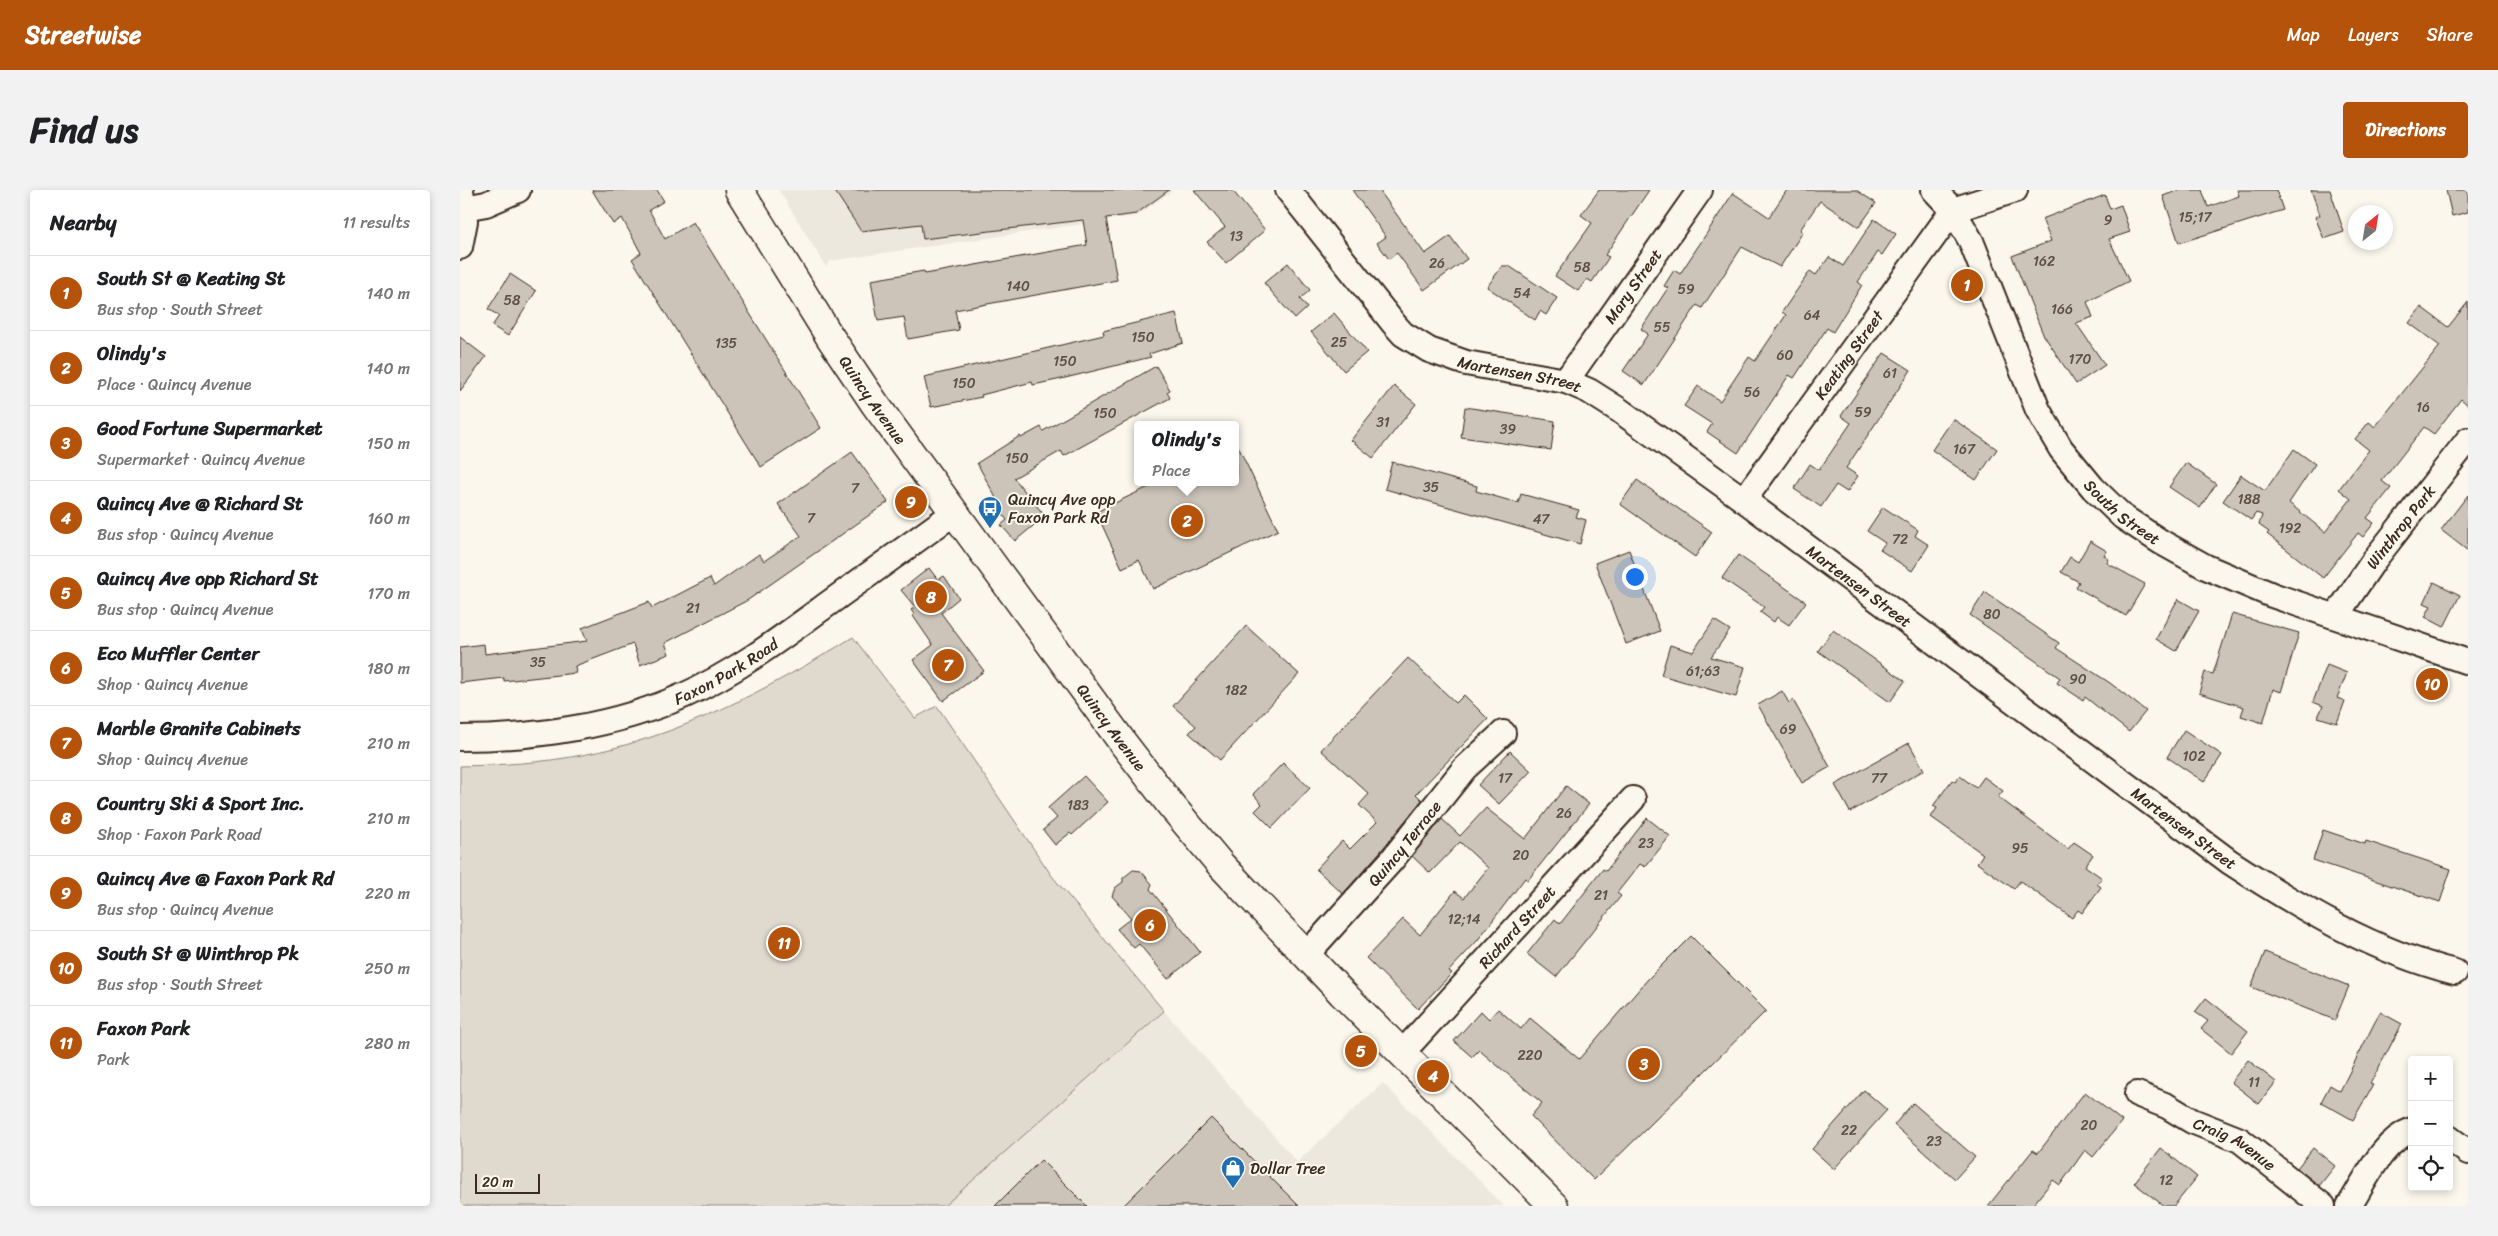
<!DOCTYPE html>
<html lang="en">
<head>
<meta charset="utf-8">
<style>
  :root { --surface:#fff; --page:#f2f2f2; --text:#202124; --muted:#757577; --line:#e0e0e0; --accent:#b45309 }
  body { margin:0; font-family:Sriracha,sans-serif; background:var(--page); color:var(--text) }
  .controls { position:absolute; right:15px; bottom:15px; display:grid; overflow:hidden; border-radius:5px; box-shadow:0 2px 8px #0003 }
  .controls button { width:45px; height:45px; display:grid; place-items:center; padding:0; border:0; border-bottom:1px solid var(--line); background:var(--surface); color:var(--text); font:25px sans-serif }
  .compass { position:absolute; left:1888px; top:15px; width:45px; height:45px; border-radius:50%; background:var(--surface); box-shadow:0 2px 8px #0003; rotate:30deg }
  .scale { position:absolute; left:15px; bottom:12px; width:65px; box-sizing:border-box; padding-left:5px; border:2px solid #3b2a1e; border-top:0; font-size:14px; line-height:18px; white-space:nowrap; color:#3b2a1e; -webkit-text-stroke:4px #fbf7ec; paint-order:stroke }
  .you { position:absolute; left:1174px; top:386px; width:18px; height:18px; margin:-12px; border:4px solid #fff; border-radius:50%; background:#1a73e8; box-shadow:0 0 0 8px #1a73e833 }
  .badge { display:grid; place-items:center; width:32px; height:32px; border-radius:50%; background:var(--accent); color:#fff; font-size:16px; font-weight:700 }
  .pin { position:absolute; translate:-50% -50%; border:2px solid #fff; box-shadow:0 1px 5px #0006 }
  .popup { position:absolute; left:674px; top:231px; width:105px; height:65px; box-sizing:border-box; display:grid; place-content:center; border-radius:5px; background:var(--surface); filter:drop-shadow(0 1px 4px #0005); font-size:16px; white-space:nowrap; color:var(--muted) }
  .popup b { font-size:19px; color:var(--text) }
  .popup::after { content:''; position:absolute; left:50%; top:100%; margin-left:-10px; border:10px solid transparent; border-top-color:var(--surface) }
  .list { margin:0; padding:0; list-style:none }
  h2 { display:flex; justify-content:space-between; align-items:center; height:65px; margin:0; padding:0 20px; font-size:21px }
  h2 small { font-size:16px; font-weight:400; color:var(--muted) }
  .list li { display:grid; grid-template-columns:32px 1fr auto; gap:15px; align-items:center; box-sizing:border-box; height:75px; padding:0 20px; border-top:1px solid var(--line) }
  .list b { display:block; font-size:19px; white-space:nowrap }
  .list p { margin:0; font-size:16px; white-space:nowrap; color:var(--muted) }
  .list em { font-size:16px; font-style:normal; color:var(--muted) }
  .icon { flex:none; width:28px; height:28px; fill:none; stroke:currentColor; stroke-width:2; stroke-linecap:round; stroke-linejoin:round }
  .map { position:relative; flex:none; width:2008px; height:1016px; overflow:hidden; border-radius:5px }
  header { display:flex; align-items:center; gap:30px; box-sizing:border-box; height:70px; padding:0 25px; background:var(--accent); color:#fff }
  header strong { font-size:24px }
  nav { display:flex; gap:28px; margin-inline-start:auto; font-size:18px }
  .intro { display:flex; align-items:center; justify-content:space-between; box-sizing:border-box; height:120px; padding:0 30px }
  h1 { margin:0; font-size:35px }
  .button { padding:12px 22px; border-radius:5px; background:var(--accent); color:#fff; font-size:18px; font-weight:700 }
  main { display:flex; gap:30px; padding:0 30px }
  aside { flex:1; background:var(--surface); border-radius:5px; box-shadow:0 2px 8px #0003 }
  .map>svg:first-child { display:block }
  .built { fill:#ede8dd }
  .green { fill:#dfd9ce; stroke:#8d8276 }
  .building { fill:#ccc4b9; stroke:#3b2a1e }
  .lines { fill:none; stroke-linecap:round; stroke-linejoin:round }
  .minor-casing { stroke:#3b2a1e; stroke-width:28 }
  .major-casing { stroke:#3b2a1e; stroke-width:31 }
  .minor { stroke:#fbf7ec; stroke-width:24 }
  .major { stroke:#fbf7ec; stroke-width:28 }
  .labels { text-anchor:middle; stroke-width:4; stroke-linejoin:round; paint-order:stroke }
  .number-label { font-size:14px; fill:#5f5045 }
  .street-label { font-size:16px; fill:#3b2a1e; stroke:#fbf7ec }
  .poi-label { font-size:16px; fill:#3b2a1e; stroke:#fbf7ec; text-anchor:start }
</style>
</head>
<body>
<header>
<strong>Streetwise</strong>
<nav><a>Map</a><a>Layers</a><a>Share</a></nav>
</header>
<div class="intro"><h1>Find us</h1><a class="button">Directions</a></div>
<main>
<aside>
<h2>Nearby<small>11 results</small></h2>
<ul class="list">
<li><span class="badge">1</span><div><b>South St @ Keating St</b><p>Bus stop · South Street</p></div><em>140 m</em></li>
<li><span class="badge">2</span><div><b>Olindy's</b><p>Place · Quincy Avenue</p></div><em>140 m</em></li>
<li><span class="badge">3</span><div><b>Good Fortune Supermarket</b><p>Supermarket · Quincy Avenue</p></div><em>150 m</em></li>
<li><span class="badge">4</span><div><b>Quincy Ave @ Richard St</b><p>Bus stop · Quincy Avenue</p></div><em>160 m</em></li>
<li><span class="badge">5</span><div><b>Quincy Ave opp Richard St</b><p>Bus stop · Quincy Avenue</p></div><em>170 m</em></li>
<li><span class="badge">6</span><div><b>Eco Muffler Center</b><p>Shop · Quincy Avenue</p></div><em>180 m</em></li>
<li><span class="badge">7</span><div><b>Marble Granite Cabinets</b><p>Shop · Quincy Avenue</p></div><em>210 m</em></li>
<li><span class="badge">8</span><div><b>Country Ski &amp; Sport Inc.</b><p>Shop · Faxon Park Road</p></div><em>210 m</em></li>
<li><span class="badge">9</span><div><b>Quincy Ave @ Faxon Park Rd</b><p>Bus stop · Quincy Avenue</p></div><em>220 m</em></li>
<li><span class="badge">10</span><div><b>South St @ Winthrop Pk</b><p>Bus stop · South Street</p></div><em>250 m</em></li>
<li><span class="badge">11</span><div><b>Faxon Park</b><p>Park</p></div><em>280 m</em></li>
</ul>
</aside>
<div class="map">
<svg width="2008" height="1016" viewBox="0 0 2008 1016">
  <rect width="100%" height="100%" fill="#fbf7ec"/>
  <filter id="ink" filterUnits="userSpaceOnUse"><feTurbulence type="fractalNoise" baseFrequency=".02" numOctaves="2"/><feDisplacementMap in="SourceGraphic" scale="10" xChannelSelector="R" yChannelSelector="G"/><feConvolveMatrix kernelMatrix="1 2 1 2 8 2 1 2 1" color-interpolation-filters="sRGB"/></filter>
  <g filter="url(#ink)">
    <path class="built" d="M319,0H713L677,26L383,69L370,71L366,77Z
      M704,821L837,972L923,893L1044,1016H484Z"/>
    <path class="green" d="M393,447L455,528L477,516L592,686L704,821L484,1016H0V576C40,575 82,573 122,565C217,548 311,498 393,447Z"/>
    <path class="building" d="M132,0H197L204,11L189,20L205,49L233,32L361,238L301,277L172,69L181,63L162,28L153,34Z
      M374,0H709L676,24L646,28L657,90L495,120L499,140L448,149L444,127L418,131L411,90L464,81L465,84L627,55L623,30L463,49L461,34L401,41Z
      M734,0H772L805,40L766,73L747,52L765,37Z
      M892,0H919L965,64L990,46L1007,69L964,100L937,63L929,69L917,53L926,47Z
      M1139,0H1189L1145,65L1149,67L1132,92L1127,89L1118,101L1095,86L1132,33L1121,25Z
      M1327,0H1396L1416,13L1399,37L1360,11L1340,40L1343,42L1320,77L1282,57L1242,118L1237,115L1184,195L1163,181L1188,144L1181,139L1208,98L1204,96L1214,80L1220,84L1273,3L1309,27Z
      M1719,0H1742L1748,17L1779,6L1777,0H1816L1823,20L1719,53L1703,6Z
      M1851,0H1870L1884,42L1864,49L1855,27L1860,25Z
      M1986,0H2008V22L1992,26Z
      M1645,5L1650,19L1661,15L1670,42L1649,49L1669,91L1627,112L1633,127L1616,133L1645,175L1616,194L1583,144L1552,66L1591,51L1582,29Z
      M1414,29L1436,44L1422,65L1418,62L1398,92L1402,95L1373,142L1367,138L1334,188L1329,185L1278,263L1247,242L1252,234L1224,216L1238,196L1260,211L1289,167L1295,171L1326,125L1322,122L1350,81L1356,85L1369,67L1383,76Z
      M828,73L850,100L840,109L847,118L835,129L804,93Z
      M1042,76H1049L1097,108L1086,125L1080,121L1075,130L1027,97Z
      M50,84L76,101L48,146L32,136L39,126L28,119Z
      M2008,112V215L2001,209L1974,244L1964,237L1922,291L1931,298L1907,328L1914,333L1903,347L1898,343L1863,388L1807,344L1809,342L1799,335L1802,325L1796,323L1791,330L1763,311L1781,285L1805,301L1834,259L1855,274L1829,313L1865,342L1891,309L1879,299L1909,260L1895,249L1909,232L1915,237L1980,156L1949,133L1961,117L1988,137Z
      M716,123L723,153L689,164L691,167L597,190L573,195L572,192L521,205L522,207L471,217L464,187L644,145L643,141Z
      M874,123L907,162L884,181L851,142Z
      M0,147L26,167L0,201Z
      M1424,163L1451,180L1386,278L1398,286L1387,302L1376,295L1361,317L1334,299L1350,274L1359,280L1391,233L1381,226Z
      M696,176L710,200L707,202L710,208L604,266L601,261L554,288L585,326L555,351L541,335L547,330L538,319L541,317L517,273L560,246L561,248L581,237L583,241Z
      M934,196L956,214L913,268L891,250Z
      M1005,217L1095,231L1091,260L1001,247Z
      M1493,229L1537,259L1516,290L1472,260Z
      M776,252L818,340L693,399L679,370L662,378L636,322L699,292H776Z
      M392,262L428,312L288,410L205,453L209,464L180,475L173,454L115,476L116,483L44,491V488L0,493V457L24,454L25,464L127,451L122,438L189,412L192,418L250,388L254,396L299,364L304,371L341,346L318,314Z
      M932,272L1017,296L1016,301L1058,313L1061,304L1119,320L1116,327L1126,330L1120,354L925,299Z
      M1726,273L1756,294L1740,318L1709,297Z
      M1177,290L1252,342L1235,367L1160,314Z
      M2008,305V361L1981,340Z
      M1423,317L1458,340L1455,346L1469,355L1452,381L1420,360L1425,353L1407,341Z
      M1630,351L1647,361L1644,366L1649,369L1647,373L1685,394L1666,426L1616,397L1619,392L1601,382L1610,367L1618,372Z
      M1169,360L1200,441L1166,454L1135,373Z
      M1278,365L1346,412L1329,435L1317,427L1314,432L1300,422L1304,417L1262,388Z
      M469,378L478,390L484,386L499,408L481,423L524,481L483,511L453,470L473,455L453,426L454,424L451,420L455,417L441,400Z
      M1974,392L2000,405L1984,437L1965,427L1971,416L1964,413Z
      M1525,402L1599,453L1596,458L1650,493L1686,521L1669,542L1625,507L1623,510L1597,493L1600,488L1510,425Z
      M1718,409L1739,421L1716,461L1696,449Z
      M1772,424L1839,443L1821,502L1813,499L1803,533L1781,526L1784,517L1739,503L1745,482L1753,484Z
      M1254,430L1270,440L1251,467L1285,477L1276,507L1201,485L1210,455L1233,462Z
      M786,436L839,484L760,570L729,543L736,536L713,516Z
      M1373,440L1445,491L1430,512L1358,461Z
      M948,468L996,513L1004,505L1028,529L956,604L962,610L920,662L883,704L856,679L882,651L890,659L917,632L899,615L909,604L861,560Z
      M1867,475L1887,483L1877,508L1885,511L1877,533L1858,527L1863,516L1853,512Z
      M1322,501L1329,513L1333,510L1370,577L1342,593L1298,515Z
      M1724,540L1762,565L1744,592L1707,567Z
      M1449,553L1464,580L1390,622L1375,595Z
      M1050,561L1071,581L1039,614L1018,595Z
      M823,573L850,598L812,638L795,621L802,614L793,604Z
      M624,586L648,612L612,645L610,643L595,655L583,640L597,628L588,618Z
      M1500,586L1516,598L1524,587L1543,601L1538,607L1608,659L1614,652L1633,665L1625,676L1642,688L1637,694L1641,697L1622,723L1618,720L1612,728L1560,691L1554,699L1517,673L1523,664L1471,627L1477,618L1473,616L1492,590L1495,592Z
      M1106,596L1129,614L1068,690L1065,688L1017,751L989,781L992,783L958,819L906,768L943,729L960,745L995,701L1004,708L1028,678L1000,652L970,683L952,666L982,629L1000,646L1026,618L1065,649Z
      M1187,628L1210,646L1185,677L1180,674L1157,703L1161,706L1096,787L1067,764L1095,729L1100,734L1143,679L1146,681Z
      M1863,640L1905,654L1906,651L1991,679L1980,712L1853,670Z
      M673,680L681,681L692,694L690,699L740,762L708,789L679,754L674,758L657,739L671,728L652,706L655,698L663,692V688Z
      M1231,746L1306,821L1134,990L1071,926L1082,913L1019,860L1012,867L994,851L1021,821L1029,829L1038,819L1061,839L1070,828L1119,869L1188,789Z
      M1805,762L1889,796L1875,830L1791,797Z
      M1746,808L1788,841L1771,863L1741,839L1748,831L1735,822Z
      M1920,822L1942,834L1910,894L1913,895L1893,930L1861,912L1870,895L1880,901Z
      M1788,870L1816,892L1799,914L1771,892Z
      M1404,900L1427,920L1374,979L1352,959Z
      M1625,902L1662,931L1633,967L1625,960L1600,995L1593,990L1572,1016H1528L1573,960L1578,963Z
      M1453,913L1515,967L1495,989L1434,935Z
      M751,928L839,1016H663Z
      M1701,958L1737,987L1714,1016H1704L1674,993Z
      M1853,958L1875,976L1859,996L1837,978Z
      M581,970L627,1016H535Z"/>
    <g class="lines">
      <g class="minor-casing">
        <g id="minor">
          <path id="s1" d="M828,0L934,134L943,144L969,160L1006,173L1106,191L1129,201L1159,220L1284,310L1770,672C1839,717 1914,762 1995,782"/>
          <path id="s2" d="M1474,0L1493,20L1511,51L1578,220L1601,259L1633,298L1663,327L1701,352L1746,377L1812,405L2008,472"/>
          <path d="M4,18L26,14L58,0"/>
          <path d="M0,57L5,31L1,0"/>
          <path id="s3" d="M1106,191L1240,0"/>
          <path id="s4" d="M1284,310L1493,20L1555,0"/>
          <path id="s5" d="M1876,426L1915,369L2008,250"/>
          <path id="s6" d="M0,548C75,548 156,536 225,505C276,482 320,449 365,416C408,385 451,354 494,323"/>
          <path id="s7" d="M846,765L931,671L1004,579L1043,543"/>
          <path id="s8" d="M941,864L1173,609"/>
          <path id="s9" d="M1677,904L1707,916L1732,931L1780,950L1863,1016"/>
          <path d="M1989,948L2008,962"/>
          <path d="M1889,1016C1906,990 1922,951 1952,940"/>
        </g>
      </g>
      <g class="major-casing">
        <g id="major">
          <path id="s10" d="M279,0L370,147L415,214L663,553L710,614L761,675L882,803L1094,1016"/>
        </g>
      </g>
      <use href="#minor" class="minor"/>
      <use href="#major" class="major"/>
    </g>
  </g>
  <defs>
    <g id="bus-pin" transform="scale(1.25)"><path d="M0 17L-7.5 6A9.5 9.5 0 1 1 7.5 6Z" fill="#1f6fb2" stroke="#fbf7ec"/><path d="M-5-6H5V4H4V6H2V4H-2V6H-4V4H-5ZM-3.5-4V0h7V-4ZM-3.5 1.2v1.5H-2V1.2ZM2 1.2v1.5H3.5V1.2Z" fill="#fff"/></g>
    <g id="shop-pin" transform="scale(1.25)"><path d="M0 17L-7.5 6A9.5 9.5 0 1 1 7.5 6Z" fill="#1f6fb2" stroke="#fbf7ec"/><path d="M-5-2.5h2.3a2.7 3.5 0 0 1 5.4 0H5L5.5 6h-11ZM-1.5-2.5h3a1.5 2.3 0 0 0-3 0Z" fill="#fff"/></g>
  </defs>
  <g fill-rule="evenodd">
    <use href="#bus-pin" x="530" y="318"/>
    <use href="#shop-pin" x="773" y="978"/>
  </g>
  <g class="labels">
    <g class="number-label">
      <text x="1735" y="32">15;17</text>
      <text x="1648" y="35">9</text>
      <text x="776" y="51">13</text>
      <text x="1584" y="76">162</text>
      <text x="977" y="78">26</text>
      <text x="1122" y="82">58</text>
      <text x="558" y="101">140</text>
      <text x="1226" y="104">59</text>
      <text x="1062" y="108">54</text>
      <text x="52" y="115">58</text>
      <text x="1602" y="124">166</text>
      <text x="1352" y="130">64</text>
      <text x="1202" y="142">55</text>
      <text x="683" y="152">150</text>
      <text x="879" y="157">25</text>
      <text x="266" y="158">135</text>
      <text x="1325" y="170">60</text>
      <text x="1620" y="174">170</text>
      <text x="605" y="176">150</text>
      <text x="1430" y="188">61</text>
      <text x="504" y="198">150</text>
      <text x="1292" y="207">56</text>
      <text x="1963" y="222">16</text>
      <text x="1403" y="227">59</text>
      <text x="645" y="228">150</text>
      <text x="923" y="237">31</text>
      <text x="1048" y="244">39</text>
      <text x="1504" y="264">167</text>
      <text x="557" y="273">150</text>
      <text x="971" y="302">35</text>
      <text x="395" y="303">7</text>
      <text x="1789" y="314">188</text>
      <text x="351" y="333">7</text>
      <text x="1081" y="334">47</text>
      <text x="1830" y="343">192</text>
      <text x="1440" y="354">72</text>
      <text x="233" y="423">21</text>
      <text x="1532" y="429">80</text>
      <text x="78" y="477">35</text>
      <text x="1243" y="486">61;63</text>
      <text x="1618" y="494">90</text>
      <text x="776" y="505">182</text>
      <text x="1328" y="544">69</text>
      <text x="1734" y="571">102</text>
      <text x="1045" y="593">17</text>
      <text x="1419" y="593">77</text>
      <text x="618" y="620">183</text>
      <text x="1104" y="628">26</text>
      <text x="1186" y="658">23</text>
      <text x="1560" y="663">95</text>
      <text x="1061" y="670">20</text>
      <text x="1141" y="710">21</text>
      <text x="1004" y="734">12;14</text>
      <text x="1070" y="870">220</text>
      <text x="1794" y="897">11</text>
      <text x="1629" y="940">20</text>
      <text x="1389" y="945">22</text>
      <text x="1474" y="956">23</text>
      <text x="1706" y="995">12</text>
    </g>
    <g class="street-label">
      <text dy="6" stroke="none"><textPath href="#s3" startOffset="116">Mary Street</textPath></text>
      <text dy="6" stroke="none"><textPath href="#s4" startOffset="179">Keating Street</textPath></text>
      <text dy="6" stroke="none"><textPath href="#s1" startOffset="309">Martensen Street</textPath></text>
      <text dy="6" stroke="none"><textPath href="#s10" startOffset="249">Quincy Avenue</textPath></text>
      <text dy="6" stroke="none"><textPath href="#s2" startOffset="379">South Street</textPath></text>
      <text dy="6" stroke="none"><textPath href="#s5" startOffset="110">Winthrop Park</textPath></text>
      <text dy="6" stroke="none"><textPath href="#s1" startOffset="714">Martensen Street</textPath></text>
      <text dy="6" stroke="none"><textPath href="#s6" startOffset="278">Faxon Park Road</textPath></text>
      <text dy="6" stroke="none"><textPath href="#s10" startOffset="654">Quincy Avenue</textPath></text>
      <text dy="6" stroke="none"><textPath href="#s1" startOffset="1119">Martensen Street</textPath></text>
      <text dy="6" stroke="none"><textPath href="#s7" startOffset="149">Quincy Terrace</textPath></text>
      <text dy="6" stroke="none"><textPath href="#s8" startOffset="172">Richard Street</textPath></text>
      <text dy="6" stroke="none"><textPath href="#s9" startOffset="110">Craig Avenue</textPath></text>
    </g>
    <g class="poi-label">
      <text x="548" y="315">Quincy Ave opp<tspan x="548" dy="18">Faxon Park Rd</tspan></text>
      <text x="790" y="984">Dollar Tree</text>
    </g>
  </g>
</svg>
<div class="controls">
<button>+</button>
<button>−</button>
<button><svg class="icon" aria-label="locate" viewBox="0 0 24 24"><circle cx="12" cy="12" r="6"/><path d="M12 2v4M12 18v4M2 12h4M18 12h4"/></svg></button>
</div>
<svg class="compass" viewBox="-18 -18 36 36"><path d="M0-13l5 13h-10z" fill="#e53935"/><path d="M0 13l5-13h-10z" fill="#757577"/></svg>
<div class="scale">20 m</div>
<div class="you"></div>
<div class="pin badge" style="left:1507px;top:95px">1</div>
<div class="pin badge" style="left:727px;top:331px">2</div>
<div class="popup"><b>Olindy's</b>Place</div>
<div class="pin badge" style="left:1184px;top:874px">3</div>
<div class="pin badge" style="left:973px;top:886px">4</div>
<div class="pin badge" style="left:901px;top:861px">5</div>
<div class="pin badge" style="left:690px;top:735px">6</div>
<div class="pin badge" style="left:488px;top:475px">7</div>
<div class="pin badge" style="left:471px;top:407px">8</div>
<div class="pin badge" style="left:451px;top:312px">9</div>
<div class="pin badge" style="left:1972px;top:494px">10</div>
<div class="pin badge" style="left:324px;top:753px">11</div>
</div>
</main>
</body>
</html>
